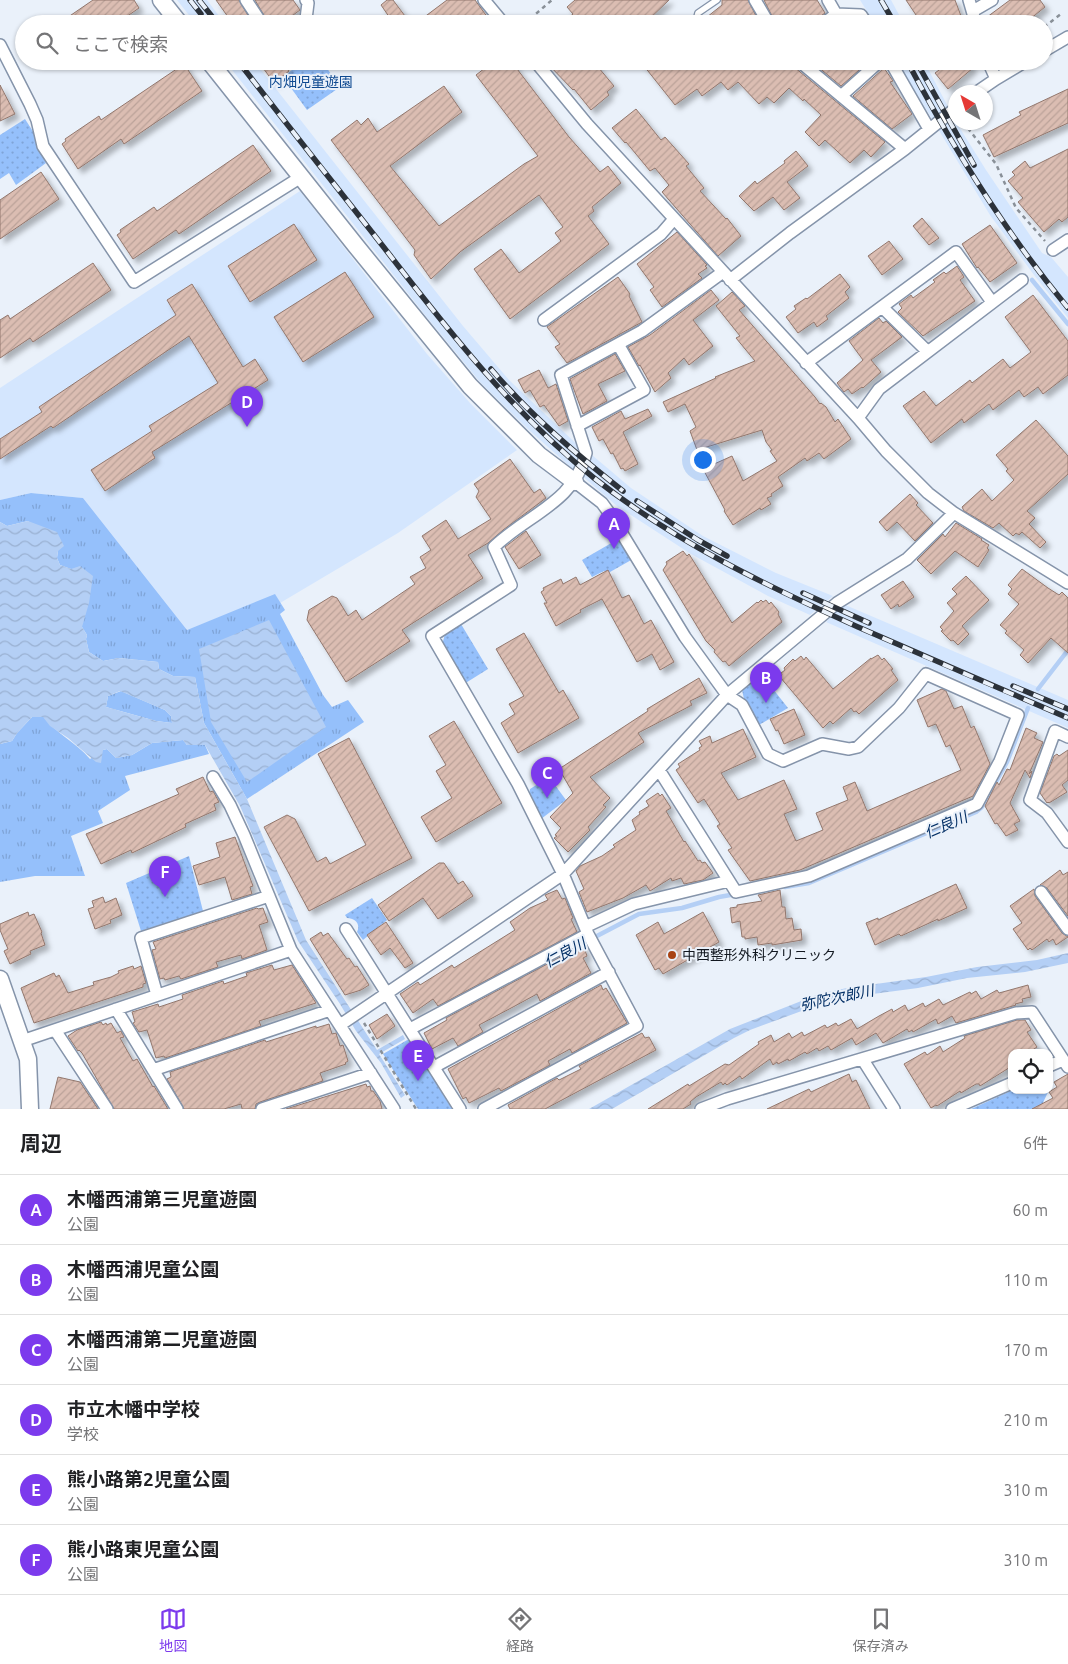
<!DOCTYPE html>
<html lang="ja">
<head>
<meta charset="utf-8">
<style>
  :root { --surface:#fff; --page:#f6f6f6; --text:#202124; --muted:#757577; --line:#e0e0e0; --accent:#7c3aed }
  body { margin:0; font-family:Ubuntu,"Noto Sans JP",sans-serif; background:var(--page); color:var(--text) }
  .controls { position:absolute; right:15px; bottom:15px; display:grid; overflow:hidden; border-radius:10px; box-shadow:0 1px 4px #0004 }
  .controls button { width:45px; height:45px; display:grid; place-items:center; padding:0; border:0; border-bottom:1px solid var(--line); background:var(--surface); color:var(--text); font:25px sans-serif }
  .compass { position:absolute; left:948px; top:85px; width:45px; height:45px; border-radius:50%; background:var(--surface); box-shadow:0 1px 4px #0004; rotate:321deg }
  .you { position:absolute; left:702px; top:459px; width:18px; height:18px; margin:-12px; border:4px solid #fff; border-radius:50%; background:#1a73e8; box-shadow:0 0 0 8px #1a73e833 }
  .badge { display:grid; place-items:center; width:32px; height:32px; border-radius:50%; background:var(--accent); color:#fff; font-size:16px; font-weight:700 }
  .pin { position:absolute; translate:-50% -41px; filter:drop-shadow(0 1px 2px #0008) }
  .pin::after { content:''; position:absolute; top:26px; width:18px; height:15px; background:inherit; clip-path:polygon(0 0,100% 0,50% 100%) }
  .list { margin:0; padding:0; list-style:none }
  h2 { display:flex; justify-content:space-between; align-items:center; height:65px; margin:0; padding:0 20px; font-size:21px }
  h2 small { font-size:16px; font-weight:400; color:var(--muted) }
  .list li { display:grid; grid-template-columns:32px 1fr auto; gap:15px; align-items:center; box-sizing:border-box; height:70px; padding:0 20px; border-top:1px solid var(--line) }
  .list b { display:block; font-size:19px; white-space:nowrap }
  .list p { margin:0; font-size:16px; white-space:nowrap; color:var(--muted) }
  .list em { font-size:16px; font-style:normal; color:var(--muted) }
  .icon { flex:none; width:28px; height:28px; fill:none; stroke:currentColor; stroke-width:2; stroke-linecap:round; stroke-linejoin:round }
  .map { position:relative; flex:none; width:1068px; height:1109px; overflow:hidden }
  .search { position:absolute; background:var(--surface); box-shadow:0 1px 4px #0004; left:15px; right:15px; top:15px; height:55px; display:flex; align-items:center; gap:12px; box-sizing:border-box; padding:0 18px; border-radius:28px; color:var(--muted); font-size:19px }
  .sheet { height:485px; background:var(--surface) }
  nav { display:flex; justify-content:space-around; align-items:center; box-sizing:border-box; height:70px; border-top:1px solid var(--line); background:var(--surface); font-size:14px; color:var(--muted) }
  nav a { display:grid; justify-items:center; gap:2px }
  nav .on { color:var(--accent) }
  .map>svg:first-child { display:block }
  .built { fill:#d4e6fe }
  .grass { fill:url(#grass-tufts) }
  .park { fill:url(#park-dots) }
  .water { fill:url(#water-waves); fill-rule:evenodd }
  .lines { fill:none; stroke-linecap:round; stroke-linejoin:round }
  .stream { stroke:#b4cff5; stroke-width:4.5 }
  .building { fill:url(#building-hatch); stroke:#92776d; filter:url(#shadow) }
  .lane-casing { stroke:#8594aa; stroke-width:8 }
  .street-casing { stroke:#8594aa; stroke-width:14 }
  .secondary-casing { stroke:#8594aa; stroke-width:19 }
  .path { stroke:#899098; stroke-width:2.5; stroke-dasharray:4 4; stroke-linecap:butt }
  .lane { stroke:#fff; stroke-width:5.5 }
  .street { stroke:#fff; stroke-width:11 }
  .secondary { stroke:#fff; stroke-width:16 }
  .rail-casing { stroke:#2c323a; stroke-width:5.5 }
  .rail { stroke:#eaf1fa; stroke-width:4; stroke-dasharray:11; stroke-linecap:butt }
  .poi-dot { fill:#a84314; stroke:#eaf1fa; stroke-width:2 }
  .labels { text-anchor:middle; stroke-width:4; stroke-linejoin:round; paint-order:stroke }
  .park-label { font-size:14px; fill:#0e4990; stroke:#eaf1fa }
  .poi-label { font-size:14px; fill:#11171f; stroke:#eaf1fa; text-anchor:start }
  .water-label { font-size:15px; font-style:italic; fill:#043066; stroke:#eaf1fa }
</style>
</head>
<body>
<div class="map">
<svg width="1068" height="1109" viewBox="0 0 1068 1109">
  <defs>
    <pattern id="grass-tufts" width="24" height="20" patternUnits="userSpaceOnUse" patternTransform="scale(1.25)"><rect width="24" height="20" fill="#95c0fb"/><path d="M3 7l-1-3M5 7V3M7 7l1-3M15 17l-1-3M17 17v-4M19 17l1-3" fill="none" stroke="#7fa4d7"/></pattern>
    <pattern id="park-dots" width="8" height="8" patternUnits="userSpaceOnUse" patternTransform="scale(1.25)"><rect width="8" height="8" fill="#95c0fb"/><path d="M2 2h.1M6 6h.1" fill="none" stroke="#7fa4d7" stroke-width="1.8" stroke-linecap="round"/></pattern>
    <pattern id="water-waves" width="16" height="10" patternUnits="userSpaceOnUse" patternTransform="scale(1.25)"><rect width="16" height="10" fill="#b4cff5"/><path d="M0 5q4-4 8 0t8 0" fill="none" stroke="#9ab1d2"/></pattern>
    <pattern id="building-hatch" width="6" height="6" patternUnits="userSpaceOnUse" patternTransform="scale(1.25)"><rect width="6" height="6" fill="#dbbdb2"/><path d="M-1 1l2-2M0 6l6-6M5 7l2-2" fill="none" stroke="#bba299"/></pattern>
    <filter id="shadow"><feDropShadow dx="4.5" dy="4.5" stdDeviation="2.5" flood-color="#0004"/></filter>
  </defs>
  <rect width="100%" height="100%" fill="#eaf1fa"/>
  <path class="built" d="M177,0H207L225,24H196Z
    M860,0H891L904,24H875Z
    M225,61H254L463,326L509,380L585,452L575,471L530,431L480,382L425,315Z
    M897,61H924L956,122L986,170L1042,253L1051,257L1068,277V318L1034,275L990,215Z
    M300,191L427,354L470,403L517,450L398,533L280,603L275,595L187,630L83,498L31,493L0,500V388Z
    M592,455L631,488L703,536L776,573L833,596L810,615L768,596L691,554L617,506L581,475Z
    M843,604L1068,700V728L826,622Z"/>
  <path class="grass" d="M31,493L83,498L187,630L275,594L285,610L280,614L323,695L332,707L348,700L364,722L247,799L204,723L195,677L173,676L159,669L158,662L119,658L103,661L89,652L86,639L87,635L82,627L71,569L60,565L57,558L58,551L28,521L7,526L0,522V500Z
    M121,691L165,710L171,716L172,723L156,721L106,707L108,696Z
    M32,717H44C56,734 76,742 90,759L103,750L107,749L116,758L132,755L152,743L183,740L187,745H205L209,754L125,776L130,790L98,811L103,823L71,836L85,876H35L0,882V744L12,741L17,733Z"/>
  <path class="park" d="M291,61H322L340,87L307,110L283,77L292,70L288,64Z
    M25,119L34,133L36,144L46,163L16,185L9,173L0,179V135Z
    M620,538L633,559L610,572L604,571L592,577L582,560Z
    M461,624L488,669L464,684L442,645L445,634Z
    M762,675L788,708L759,725L744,699L742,690Z
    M549,777L566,800L541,819L529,796L530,789Z
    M189,856L203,911L141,931L126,883Z
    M372,898L387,920L363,940L357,932C361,924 355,918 347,918L345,915Z
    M409,1039L452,1109H418L383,1054Z
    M1013,1090H1049L1040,1109H971Z"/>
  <path class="water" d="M28,521L57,532L64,546L58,551L57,558L60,565L71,569L80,566L93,576L89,603L82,627L87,635L86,639L89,652L103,661L119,658L158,662L159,669L173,676L195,677L204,723L247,799L306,940L377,1050L403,1035L405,1039L379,1054L405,1095L401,1098L381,1063L356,1031L340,1004L298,941L240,806L205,745H187L183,740L152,743L132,755L116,758L107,749L103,750L101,763L96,762L68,738L50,726L43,717H32L17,733L12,741L0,744V522L7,526ZM120,691L165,710L171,716L172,723L156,721L106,707L108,696Z
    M269,620L326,727L247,782L211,722L199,649Z
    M1068,953V963L1025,972L967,978L918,988L865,995L826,1002L750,1030L734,1038L612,1109H589L730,1029L819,994L847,988L926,977L977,967L1037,960Z"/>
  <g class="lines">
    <path class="stream" d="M1032,280L1068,324
      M1038,689L1068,650
      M785,887L809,883L976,812L982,807L1007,762L1028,708
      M530,971L639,914L682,908L719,897L736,894"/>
  </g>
  <path class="building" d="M93,0H134L139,8L116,24H58Z
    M216,0H239L253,24H233Z
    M255,0H293L300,10L281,24H269Z
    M387,0H393L411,24H394L381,5Z
    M447,0H475L488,18L479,24H415Z
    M575,0H669L644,24H561L573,14L567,7Z
    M722,0H748L760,24H703L702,21L722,5Z
    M764,0H817L825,13L818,18L816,24H776Z
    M906,0H955L964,24H922Z
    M1010,0H1040L1045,7L1024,24H983V20Z
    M258,61H282L289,71L274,83Z
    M494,61H511L569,137L600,172L608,166L621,183L592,207L594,211L588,216L609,244L510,319L474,269L501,249L519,273L561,241L555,233L563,227L539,195L460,252L431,279L414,255L415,250L331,140L357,120L361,125L368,118L377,132L444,86L462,112L390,166L439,226L524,164L538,156L476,75Z
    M545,61H593L614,86L607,92L609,95L591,110L574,89L573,90Z
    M640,61H690L694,65L699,61H792L794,67L885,142L871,157L864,150L850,163L825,140L819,146L805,132L821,115L804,99L803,101L789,88L774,103L767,97L759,104L738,82L728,90L721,82L702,96L697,89L675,105Z
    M811,61H868V62L841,86Z
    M951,61H967L973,68L948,89L935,73Z
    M184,64L202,91L124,144L121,139L78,169L62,144L66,141L65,139L99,116L101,120Z
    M884,68L893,81L890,82L912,114L892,129L853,96Z
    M0,85L15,114L0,121Z
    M1068,89V123L994,157L983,135L1021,115L1019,112Z
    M636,109L661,140L665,137L689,164L686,166L704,188L700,191L726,219L727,218L741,236L718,256L662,192L669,185L655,168L650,171L626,142L625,143L612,128Z
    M253,145L271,171L179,234L176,230L133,259L117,235L121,232L120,230L154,207L157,211Z
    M1068,149V217L1062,222L1059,219L1044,232L1018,202L1023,198L1008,181L1015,175L1012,172L1025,161L1030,168Z
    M796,151L808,166L787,182L800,198L784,210L773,197L754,211L739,196L755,181L757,184L785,163L784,161Z
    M41,172L59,199L0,239V200Z
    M922,218L939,238L929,245L913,226Z
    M294,224L317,260L250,302L228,266Z
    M990,225L1017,263L990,282L978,267L977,268L962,244Z
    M677,232L707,265L705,266L707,268L698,274L702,278L662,307L650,290L654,287L637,264Z
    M889,241L903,259L882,275L868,256Z
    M93,263L111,290L33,342L30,338L0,358V320L8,315L10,319Z
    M957,266L964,277L960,280L975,301L923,336L898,312L902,308L899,304L911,295L913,298L935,282L933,280L944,272L946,274Z
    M345,272L374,317L303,362L274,317Z
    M840,274L850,287L845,292L849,298L826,316L828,319L817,327L814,322L798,333L786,317L796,309L794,306L806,298L807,299Z
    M618,277L630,294L629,296L642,322L567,363L555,347L560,344L547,327Z
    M192,284L243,367L255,359L268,380L152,452L155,458L105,491L91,470L152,431L149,426L218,383L189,336L53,428L51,426L0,459V439L42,412L39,407L176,315L167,300Z
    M711,290L719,300L693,320L713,346L689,365L684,358L668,373L671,378L655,392L640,365L639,366L628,347L650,335Z
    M732,292L745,306L739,310L815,397L820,404L821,403L826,407L835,422L838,419L851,439L824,459L819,453L807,461L805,458L778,477L783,486L771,494L772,496L767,498L771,504L761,510L760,508L733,525L724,511L725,510L703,469L732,456L743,481L777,461L770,451L772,450L766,442L762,430L697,450L690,431L696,427L685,404L668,412L663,402L716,378L715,377L755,361L736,338L740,336L716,306Z
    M1033,295L1068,341V375L1043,394L1038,387L1024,397L1019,390L993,410L989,404L964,423L962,419L931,443L903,406L924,391L936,406L970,380L972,383L1003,359L1010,368L1031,352L1005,317Z
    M879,318L883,323L886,321L902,337L871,360L881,372L863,388L862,387L852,394L848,389L844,392L837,383L863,360L849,341Z
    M615,354L625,371L598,384L607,401L583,414L570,379Z
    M539,370L548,388L556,384L568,421L559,426L544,405L540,407L530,390L525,393L518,380Z
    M648,409L652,416L623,432L638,464L625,471L623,468L621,469L613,453L611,454L603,439L599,441L592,427L621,411L625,419Z
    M1036,420L1068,456V474L1027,511L1035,518L1029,524L1046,542L1040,548L1022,532L1019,535L1016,533L1013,536L999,523L993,528L964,511L962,507L982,489L992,501L1014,480L1006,471L1008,469L996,455Z
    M510,459L534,493L540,489L546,498L503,530L488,543L468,555L483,578L402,630L410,641L346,682L307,620L309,610L332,596L337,598L348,616L356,610L362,620L415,584L410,577L426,568L420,557L431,550L422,536L446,520L458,539L491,519L476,497L479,491L474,484Z
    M910,494L918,503L916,505L933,523L915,541L897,522L887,531L879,522Z
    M956,523L982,539L981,540L989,545L987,548L989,550L978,567L955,551L931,574L917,560L943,534L945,537Z
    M526,531L541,555L519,569L505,547Z
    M683,551L687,556L689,554L732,623L757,602L758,603L761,600L763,602L766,600L769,604L771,602L779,612L778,614L782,622L729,666L725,661L723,662L714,652L715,650L706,641L663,570L667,564L666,562Z
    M1022,569L1048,588L1059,595L1062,592L1068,598V653L1051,638L1028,663L1020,655L1024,650L1005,633L1007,631L1000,625L1019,604L1008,594L1012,589L1008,585Z
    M608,570L622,598L629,595L644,624L651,620L674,662L660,670L652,654L637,662L602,599L580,610L581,612L556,626L544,603H547L541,592L544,590L543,588L561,579L563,584L576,577L580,585Z
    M966,576L989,600L962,626L969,634L958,645L953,640L951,641L941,631L943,630L940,627L954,611L947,603L957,594L952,589Z
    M903,581L914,597L899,607L898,604L891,609L881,595Z
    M524,633L559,693L563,690L579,718L518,753L501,723L515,714L509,704L524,696L496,649Z
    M878,655L882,660L884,658L893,669L891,670L898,680L859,714L856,711L854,712L851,708L833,724L830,721L823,728L780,677L782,675L781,673L785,670L784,668L793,659L795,661L801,656L804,660L806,657L833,689L871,658V659Z
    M699,678L707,693L690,701L692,705L638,733L644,742L590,777L610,798L603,805L606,807L588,827L590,830L568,852L554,838L557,836L555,835L561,828L550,817L573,793L559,769L648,711L647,709Z
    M942,689L946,691L954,709L962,706L971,728L974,726L990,764L973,796L800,870L750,881L728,850L732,848L717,826L720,824L704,799L698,803L676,770L680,767L678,764L700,750L699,748L702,746L699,741L710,736L712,743L743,729L756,757L721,773L738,800L784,780L797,809L784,814L796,841L823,830L816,813L848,800L843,787L855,782L867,811L961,770L950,745L946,747L936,724L928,727L917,700Z
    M794,709L805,735L784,744L778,730L776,731L770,719Z
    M454,721L502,803L436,842L421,817L452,798L436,771L446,765L429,736Z
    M1026,728L1037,733L1034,738L1043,742L1029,774L1032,771L1030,778L1025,770L1010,803L1020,821L1014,824L1018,830L1006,836L997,823L995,824L985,806L997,782L999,785L1007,769L1010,770Z
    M349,738L412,858L309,911L264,827L287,815L295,819L317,862L326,857L330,864L366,845L318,754Z
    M1068,750V780L1062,785L1067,792L1049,803L1048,802L1047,803L1040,793L1054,756L1057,754L1059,756Z
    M203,777L210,792L213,791L219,802L214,804L216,810L185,824L186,827L157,841L132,853L131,850L101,864L86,834L179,794L176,789Z
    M658,793L660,796L662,794L671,808L666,811L684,842L685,841L698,861L700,860L702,863L705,862L713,873L703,880L684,884L681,878L672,881L671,878L650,891L646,885L623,898L587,912L579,892L584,889L576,871L580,866L602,856L615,847L613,845L636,830L632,820L640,814L639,812L649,806L646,801Z
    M235,837L253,886L250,887L252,894L232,900L225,877L199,885L193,866L220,857L216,843Z
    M439,863H444L458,884L463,881L473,896L438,919L423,898L389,921L378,905Z
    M1060,870L1063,875L1068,872V916L1047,888L1040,885Z
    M956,884L967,908L938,921V919L901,936L899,934L875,945L866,923L878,918V920Z
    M1034,889L1035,896L1062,933L1068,937L1056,945L1053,939L1049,942L1047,939L1032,950L1030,948L1028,950L1013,929L1022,923L1010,906Z
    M557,890L562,899L565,898L573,918L571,919L577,932L438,1006L433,999L413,1013L400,994L418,982L420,985L452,965L454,968L515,930L510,922L530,908L548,900L545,895Z
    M780,890L782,907H785L786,919L792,918L794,930L801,929L802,940L772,945V943L758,945L757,937L745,939V937H742L740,921L732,923L730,908L737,907V905L762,901L758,895Z
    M103,897L105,903L116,898L122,915L110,920L111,923L95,929L88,909L94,907L92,901Z
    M257,908L258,909L263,908L268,922L259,925L267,950L242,959L241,955L216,962L218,967L181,979L179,976L165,980L164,978L160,979L152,950L156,949L153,942Z
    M28,912L29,916L34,914L42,932L41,933L45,945L30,951L31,954L10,964L4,951L8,949L0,930V924Z
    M703,912L719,942L663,974L659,968L655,970L636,935L658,922L664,934Z
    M386,922L413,963L405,968L390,948L381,955L367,935Z
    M321,932L323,936L328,933L347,959L349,958L355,967L357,966L369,985L361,990L345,995L310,939Z
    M583,945L587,956L583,958L591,973L540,1001L537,994L513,1007L479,1025L483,1032L458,1046L453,1038L432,1049L424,1033L447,1020L446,1018Z
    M272,965L274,970L292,965L316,1003L259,1021L261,1026L165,1058L164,1056L156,1058L147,1030L139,1032L133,1023L135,1022L132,1012L158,1004L159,1007L183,999L182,995L223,981L224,984L247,976L246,973Z
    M133,966L134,969L141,966L146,983L143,984V987L34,1023L21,988L54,973L56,977L59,975L68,993L94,985L93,982L111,977L119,973L118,971Z
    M601,985L603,990L606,988L627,1023L572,1053L570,1049L548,1061L550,1065L501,1091L499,1088L469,1103L466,1097L463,1099L448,1069Z
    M1028,985L1031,997L1022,999L1023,1002L1015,1004L1016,1005L956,1023L952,1016L938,1024L936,1019L913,1032L912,1030L909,1032L907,1029L883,1043L876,1033L856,1045L852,1038L831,1050L828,1046L819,1051L817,1048L807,1054L805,1052L789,1061L788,1059L778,1064L777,1062L773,1065L770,1059L742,1079L740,1076L727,1085L725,1083L723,1085L721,1082L696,1097L690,1102L691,1104L683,1109H648L688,1084L689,1086L725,1064L729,1065L759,1044L758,1042L771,1035L774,1042L789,1033L792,1038L802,1032L804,1036L825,1025L827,1028L836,1023L838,1026L851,1019L857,1029L879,1016L892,1009L893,1012L905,1005L908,1011L923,1003L925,1007L939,999L943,1005L970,992L971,994L976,991L981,999L997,990L999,993Z
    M387,1014L395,1026L377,1039L369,1025Z
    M1017,1020H1025L1031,1030L1027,1032L1037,1047L1028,1053H1012V1066L980,1086L979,1084H976L961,1093L960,1091L937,1106L936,1105L931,1108L904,1064L925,1052L927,1055L940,1046L943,1052L965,1038L964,1036Z
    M101,1022L103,1025L106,1023L107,1025L111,1023L117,1033L121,1031L124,1037L120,1038L133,1061L137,1059L153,1087L154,1086L168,1109H114L82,1053L79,1050L78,1051L68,1036L77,1030Z
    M329,1024L332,1034L336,1033L340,1046L343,1045L348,1061L345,1063L346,1064L320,1073L323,1081L260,1102L256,1104L255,1109H242L241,1104L224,1109H184L167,1079L171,1077L170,1072L265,1040L266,1042L316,1026V1028Z
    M642,1033L645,1038L649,1037L656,1050L545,1109H510L508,1105L557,1078L559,1080L581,1069L579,1066Z
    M849,1074L852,1082L856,1080L870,1109H767L809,1089L811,1092Z
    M1068,1074V1109H1032L1053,1098L1049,1092L1057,1087L1054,1082Z
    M58,1077L80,1082L98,1109H50Z
    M366,1084L367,1087L370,1086L371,1091H373L380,1101L382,1109H286Z"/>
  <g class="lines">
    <g class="lane-casing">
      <path id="lane" d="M698,24L696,21L698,13L717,0"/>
    </g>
    <g class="street-casing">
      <path id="street" d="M246,0L262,24
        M484,0L504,24
        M755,0L769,24
        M828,0L836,14L861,15L867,24
        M969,0L976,24
        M973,11L992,0
        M299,24L306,19L308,3L306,0
        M823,24L836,14
        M0,45L30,104L37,120L43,146L134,282L301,177
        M1044,51L1068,37
        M535,61L587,124L858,418L886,451L928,493L954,513L1068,583
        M890,61L929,129
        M988,61L996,79
        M977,92L996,79L1026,61
        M841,96L880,61
        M905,149L956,108
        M1053,250L1068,240
        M730,280L790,233L905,149L799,61
        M882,307L927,351
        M544,320L661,234L674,219
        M806,363L956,252L992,302
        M858,418L879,389L1022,280
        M577,426L644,390L618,344
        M575,482L602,503L610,514L685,637L727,695L742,705L768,754L783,761L822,744L849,749L858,747L899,708L926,674L1018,715L1000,761L977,804L809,876L736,892L659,770
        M1068,737L1055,731L1030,800L1047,813L1068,842
        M213,777L230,805L244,835L291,950L394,1109
        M1041,892L1068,929
        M585,927L634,904L729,881
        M346,929L460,1109
        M157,995L141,938L269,896
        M116,1009L177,1109
        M340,1025L563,874L727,695L837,603L907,559L954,513
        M410,1029L588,934
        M55,1030L107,1109
        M22,1041L291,950
        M863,1060L894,1109
        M1049,1066L1063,1060
        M434,1067L609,972
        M153,1070L330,1010
        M262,1109L371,1073
        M484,1109L637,1026L588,934L563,874L518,784L432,636L511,585L494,547C527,515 575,502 586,453L561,375L642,331L723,272
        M701,1109L727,1099L1016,1013L1032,1012L1068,1067
        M952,1109L1012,1083"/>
    </g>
    <g class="secondary-casing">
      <path id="secondary" d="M161,0L180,24
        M209,61L356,246L470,386L539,455L575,482
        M0,979L28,1059L30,1109"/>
    </g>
    <path class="path" d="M524,24L552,0
      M1044,27L1061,14
      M963,122L996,164L1016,208L1045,241
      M364,1023L416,1109"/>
    <use href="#lane" class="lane"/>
    <use href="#street" class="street"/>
    <use href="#secondary" class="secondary"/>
    <g class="rail-casing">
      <path id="rail" d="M190,0L201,14
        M199,0L218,24
        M881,0L895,24
        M238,61C288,126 339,190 389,254C451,334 514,414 594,478C675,542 765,585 858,627C928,658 998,688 1068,718
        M907,61C953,148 1005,232 1068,308
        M916,61L974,165
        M491,369C530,415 576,454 623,491
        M637,501L698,540L727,556
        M803,593L869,623
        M1013,686L1068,709"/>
    </g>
    <use href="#rail" class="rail"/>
  </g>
  <circle class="poi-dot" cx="672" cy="955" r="5"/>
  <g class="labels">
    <g class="park-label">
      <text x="311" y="87">内畑児童遊園</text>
    </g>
    <g class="poi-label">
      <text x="682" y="960">中西整形外科クリニック</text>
    </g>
    <g class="water-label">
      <text transform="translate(946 825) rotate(-23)" y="5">仁良川</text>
      <text transform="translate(565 953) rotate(-28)" y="5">仁良川</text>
      <text transform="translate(837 998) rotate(-12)" y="5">弥陀次郎川</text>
    </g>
  </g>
</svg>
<div class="controls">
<button><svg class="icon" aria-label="locate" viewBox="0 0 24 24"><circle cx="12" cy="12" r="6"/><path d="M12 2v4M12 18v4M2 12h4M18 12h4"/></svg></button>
</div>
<svg class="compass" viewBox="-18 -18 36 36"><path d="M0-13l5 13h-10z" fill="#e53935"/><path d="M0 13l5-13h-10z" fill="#757577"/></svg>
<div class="you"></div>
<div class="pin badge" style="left:614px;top:549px">A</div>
<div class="pin badge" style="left:766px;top:703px">B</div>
<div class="pin badge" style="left:547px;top:798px">C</div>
<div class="pin badge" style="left:247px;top:427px">D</div>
<div class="pin badge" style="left:418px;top:1081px">E</div>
<div class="pin badge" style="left:165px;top:897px">F</div>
<div class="search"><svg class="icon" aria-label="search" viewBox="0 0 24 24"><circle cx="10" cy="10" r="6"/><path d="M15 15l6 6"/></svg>ここで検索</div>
</div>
<section class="sheet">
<h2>周辺<small>6件</small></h2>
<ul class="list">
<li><span class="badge">A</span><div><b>木幡西浦第三児童遊園</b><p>公園</p></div><em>60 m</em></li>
<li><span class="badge">B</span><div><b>木幡西浦児童公園</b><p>公園</p></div><em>110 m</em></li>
<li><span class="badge">C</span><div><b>木幡西浦第二児童遊園</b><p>公園</p></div><em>170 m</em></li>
<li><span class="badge">D</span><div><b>市立木幡中学校</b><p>学校</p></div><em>210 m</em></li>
<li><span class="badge">E</span><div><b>熊小路第2児童公園</b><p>公園</p></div><em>310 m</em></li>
<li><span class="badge">F</span><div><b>熊小路東児童公園</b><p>公園</p></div><em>310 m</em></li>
</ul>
</section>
<nav>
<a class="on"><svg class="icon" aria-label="map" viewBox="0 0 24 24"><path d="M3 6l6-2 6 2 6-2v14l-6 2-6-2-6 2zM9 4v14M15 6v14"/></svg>地図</a>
<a><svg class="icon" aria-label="directions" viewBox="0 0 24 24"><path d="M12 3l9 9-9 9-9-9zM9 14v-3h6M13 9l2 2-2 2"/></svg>経路</a>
<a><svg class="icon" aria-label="saved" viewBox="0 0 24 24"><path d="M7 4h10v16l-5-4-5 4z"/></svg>保存済み</a>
</nav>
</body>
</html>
